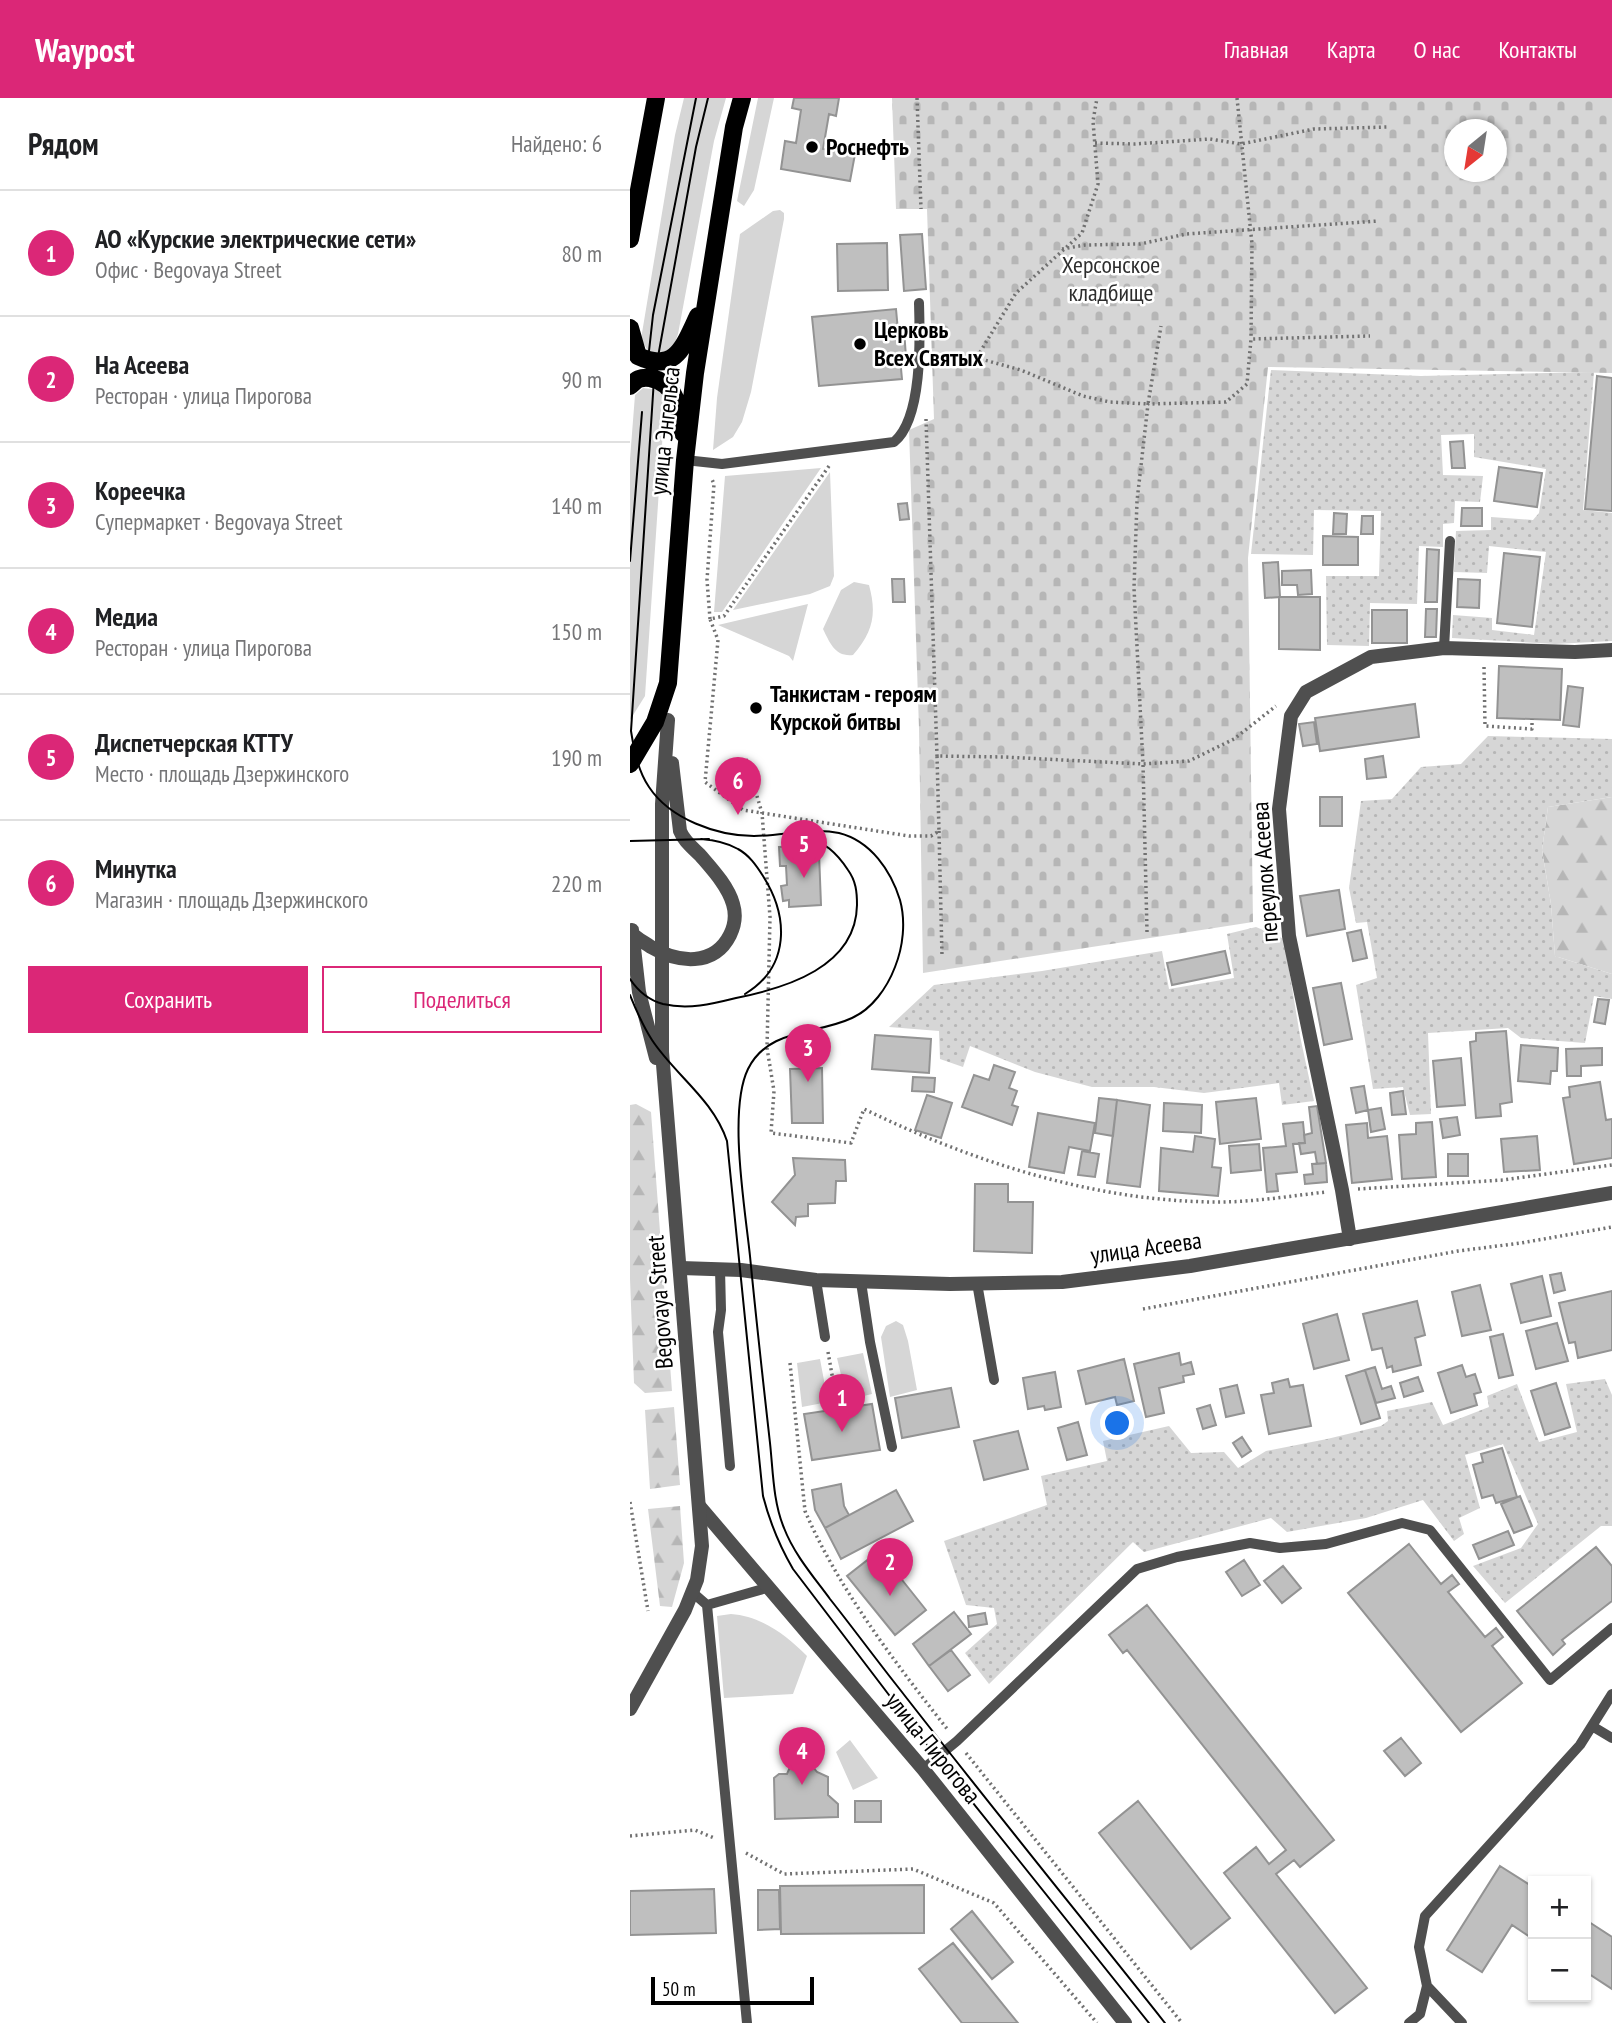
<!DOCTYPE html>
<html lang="ru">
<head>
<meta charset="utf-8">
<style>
  :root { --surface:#fff; --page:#f2f2f2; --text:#202124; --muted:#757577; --line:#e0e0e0; --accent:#db2777 }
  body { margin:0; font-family:"PT Sans Narrow",sans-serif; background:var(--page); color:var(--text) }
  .controls { position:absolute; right:21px; bottom:21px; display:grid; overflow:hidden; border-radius:0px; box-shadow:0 2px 5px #0004 }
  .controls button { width:63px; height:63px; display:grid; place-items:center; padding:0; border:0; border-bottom:2px solid var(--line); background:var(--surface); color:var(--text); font:35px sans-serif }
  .compass { position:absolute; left:814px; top:21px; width:63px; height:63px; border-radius:50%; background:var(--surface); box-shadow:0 2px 5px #0004; rotate:210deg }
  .scale { position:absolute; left:21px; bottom:18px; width:163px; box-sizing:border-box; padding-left:7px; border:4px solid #000; border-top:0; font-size:19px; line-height:24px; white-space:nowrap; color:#000; -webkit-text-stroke:5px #fff; paint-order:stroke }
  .you { position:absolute; left:488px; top:1326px; width:24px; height:24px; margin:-18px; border:5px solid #fff; border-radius:50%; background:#1a73e8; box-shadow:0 0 0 10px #1a73e833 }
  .badge { display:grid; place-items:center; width:46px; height:46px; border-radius:50%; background:var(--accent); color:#fff; font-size:23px; font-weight:700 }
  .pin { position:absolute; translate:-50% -58px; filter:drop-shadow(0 2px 4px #0008) }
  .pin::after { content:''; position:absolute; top:37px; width:24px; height:21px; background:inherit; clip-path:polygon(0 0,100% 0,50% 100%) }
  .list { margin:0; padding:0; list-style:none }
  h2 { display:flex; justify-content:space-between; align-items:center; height:91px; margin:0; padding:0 28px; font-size:30px }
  h2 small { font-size:23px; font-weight:400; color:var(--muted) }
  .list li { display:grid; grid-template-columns:46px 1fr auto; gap:21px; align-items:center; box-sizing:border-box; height:126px; padding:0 28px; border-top:2px solid var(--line) }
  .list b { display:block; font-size:26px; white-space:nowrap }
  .list p { margin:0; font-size:23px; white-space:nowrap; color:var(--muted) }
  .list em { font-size:23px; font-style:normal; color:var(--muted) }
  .actions { display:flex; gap:14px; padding:21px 28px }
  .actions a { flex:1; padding:16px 0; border:2px solid var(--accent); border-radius:0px; text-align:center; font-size:24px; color:var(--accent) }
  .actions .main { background:var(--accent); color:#fff }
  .map { position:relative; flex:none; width:982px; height:1925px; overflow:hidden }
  header { display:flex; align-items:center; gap:42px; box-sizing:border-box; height:98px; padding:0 35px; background:var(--accent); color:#fff }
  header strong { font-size:33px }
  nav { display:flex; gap:38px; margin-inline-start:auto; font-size:24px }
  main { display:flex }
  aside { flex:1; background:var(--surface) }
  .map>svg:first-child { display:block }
  .green { fill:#d6d6d6 }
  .forest { fill:url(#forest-firs) }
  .cemetery { fill:url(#cemetery-stones); fill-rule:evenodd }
  .garden { fill:url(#garden-dots) }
  .building { fill:#bfbfbf; stroke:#939393; stroke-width:2 }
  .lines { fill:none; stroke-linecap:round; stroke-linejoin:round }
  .path { stroke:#717171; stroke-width:3.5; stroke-dasharray:2 3.5; stroke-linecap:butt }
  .service { stroke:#4f4f4f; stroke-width:10 }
  .minor { stroke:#4f4f4f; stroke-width:14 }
  .tertiary { stroke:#4f4f4f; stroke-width:14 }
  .primary { stroke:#000; stroke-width:18 }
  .tram { stroke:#000; stroke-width:2 }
  .poi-dot { fill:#000; stroke:#fff; stroke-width:2.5 }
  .labels { text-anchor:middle; stroke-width:5; stroke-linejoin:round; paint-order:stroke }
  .poi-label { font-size:24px; font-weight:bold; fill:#000; stroke:#fff; text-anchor:start }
  .park-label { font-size:24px; fill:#2d2d2d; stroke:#fff }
  .street-label { font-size:24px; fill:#000; stroke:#fff }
</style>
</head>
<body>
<header>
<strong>Waypost</strong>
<nav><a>Главная</a><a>Карта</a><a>О нас</a><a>Контакты</a></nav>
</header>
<main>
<aside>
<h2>Рядом<small>Найдено: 6</small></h2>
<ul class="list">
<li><span class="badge">1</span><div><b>АО «Курские электрические сети»</b><p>Офис · Begovaya Street</p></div><em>80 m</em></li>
<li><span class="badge">2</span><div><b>На Асеева</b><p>Ресторан · улица Пирогова</p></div><em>90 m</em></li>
<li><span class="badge">3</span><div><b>Кореечка</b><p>Супермаркет · Begovaya Street</p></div><em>140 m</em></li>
<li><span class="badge">4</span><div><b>Медиа</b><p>Ресторан · улица Пирогова</p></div><em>150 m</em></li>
<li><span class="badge">5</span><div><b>Диспетчерская КТТУ</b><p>Место · площадь Дзержинского</p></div><em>190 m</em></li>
<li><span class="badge">6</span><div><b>Минутка</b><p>Магазин · площадь Дзержинского</p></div><em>220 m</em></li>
</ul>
<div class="actions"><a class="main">Сохранить</a><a>Поделиться</a></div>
</aside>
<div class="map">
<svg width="982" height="1925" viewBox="0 0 982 1925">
  <defs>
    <pattern id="forest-firs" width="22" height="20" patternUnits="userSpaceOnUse" patternTransform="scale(1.75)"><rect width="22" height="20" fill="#d6d6d6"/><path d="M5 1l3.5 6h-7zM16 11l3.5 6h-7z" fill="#b6b6b6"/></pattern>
    <pattern id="cemetery-stones" width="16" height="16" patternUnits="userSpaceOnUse" patternTransform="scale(1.75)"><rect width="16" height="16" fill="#d6d6d6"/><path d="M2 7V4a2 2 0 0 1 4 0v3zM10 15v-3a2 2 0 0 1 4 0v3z" fill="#b6b6b6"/></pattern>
    <pattern id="garden-dots" width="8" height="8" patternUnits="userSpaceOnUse" patternTransform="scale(1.75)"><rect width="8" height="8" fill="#d6d6d6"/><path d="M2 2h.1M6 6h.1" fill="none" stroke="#b6b6b6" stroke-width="1.8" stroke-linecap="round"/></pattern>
  </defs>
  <rect width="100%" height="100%" fill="#fff"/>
  <path class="green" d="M54,0H96L84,43L48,236L43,250L36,256L18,253L11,241L45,37Z
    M128,0H144L124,92L114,108L107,103Z
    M150,112L154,115V121L121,294L112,324L103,339L83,352L87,300L110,136L143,113Z
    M13,290L29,292L35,303L15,598L0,622V361L5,297Z
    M191,370L92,514H84L95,378Z
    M200,374L204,478L200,488L180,496L103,512Z
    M224,484L239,487C247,516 243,534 223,557C205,559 200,545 193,531L211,492Z
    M178,506L163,563L159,558L88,527Z
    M266,1223L273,1227L278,1243L287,1292L260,1299L251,1239L256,1228Z
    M233,1255L242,1296L217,1302L207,1260Z
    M190,1261L198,1304L172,1309L167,1265Z
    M101,1516C131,1518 156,1537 177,1558L163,1596L94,1600L87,1518Z
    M220,1642L248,1680L223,1692L206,1654Z"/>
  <path class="forest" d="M982,699V876L925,858L921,806L912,752L918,709Z
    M6,1006L21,1014L42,1293L15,1295L4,1285L0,1181V1007Z
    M44,1309L50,1387L20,1391L15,1312Z
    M50,1408L54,1465L42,1509L30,1508L18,1411Z"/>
  <path class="cemetery" d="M262,0H982V275L638,269L618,460L623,824L293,875L289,630L279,332L304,321L297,111H266ZM824,32H866V74H824Z"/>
  <path class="garden" d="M641,272L791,278L964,274L953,412L982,415V543L925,546L822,540L823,517L862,520V532L904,537L916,454L859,448L857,475L824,474L826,433L861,432V419L903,422L909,415L916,371L844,359V336L811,337L813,377L853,378L850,404L825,403L824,425L813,426V449L789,448L787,506L740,505L739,548L697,547L696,478H749L751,413L684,412L683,457L621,456Z
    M858,638L982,641V699L918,709L912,752L921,806L925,858L982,876V901L964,898L955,945L891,940L878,930L798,935L801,1016L780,1017L773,989L743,991L726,887L747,880L737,824L726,825L719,790L731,703L762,701L791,669L831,666Z
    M626,829L654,841L670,938L684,1003L652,1007L649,985L574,995L524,989H462L405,974L340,948L333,969L310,961L309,933L259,929L304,887L412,873L532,853L539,891L604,880L597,836Z
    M975,1281L982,1297V1428H971L875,1505L843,1468L891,1450L908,1426L873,1346L835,1357L850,1410L829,1420L834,1436L824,1443L793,1402L736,1420L657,1434L641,1420L514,1454L503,1444L359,1586L335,1555L367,1526L364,1510L336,1507L314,1443L417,1407L411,1378L477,1363L473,1343L539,1328L561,1355L594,1354L608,1370L636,1353L697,1341L751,1328L758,1323L757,1313L802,1304L813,1327L859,1309L857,1298L887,1286L909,1344L947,1334L936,1286Z"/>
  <path class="building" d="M164,0H209L206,18L199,16L193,51L225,56L220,83L151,71L155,43L166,45L171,12L162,10Z
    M292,136L296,191L274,193L270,137Z
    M257,145L258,192L208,193L207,146Z
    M266,211L268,233L274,232L276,259L270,260L272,281L189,288L182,219Z
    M967,278L982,280V413L955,411Z
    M833,343L835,370H822L820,344Z
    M869,369L912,375L907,409L864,403Z
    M277,405L279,421L270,422L268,406Z
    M832,410H852V428H831Z
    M704,415L717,416L716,436H703Z
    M732,418H743V436H731Z
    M693,438L728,439V467H693Z
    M797,451L809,452L807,504H795Z
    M874,455L910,459L902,529L867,525Z
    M648,464L650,499L635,500L633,465Z
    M681,472L682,496L668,497L667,487H652V473Z
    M262,481H274L275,504H263Z
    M828,481L850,482L849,510L827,509Z
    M649,499H690V552L649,551Z
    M796,511H807L806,539H795Z
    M742,512H777V545H742Z
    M869,568L932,571L930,622L867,620Z
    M938,588L953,590L949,629L933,627Z
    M785,606L789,639L690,653L685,620Z
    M684,624L687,646L673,648L669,626Z
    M753,658L756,679L737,681L735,661Z
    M690,699H712V728H690Z
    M174,748L189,755L191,807L159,809V802L153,803L151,788L157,787L156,768H150L149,749Z
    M709,792L715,831L677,838L670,798Z
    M731,832L737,860L723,863L717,835Z
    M595,853L600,875L542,887L537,865Z
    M711,885L722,941L694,947L683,890Z
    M968,901L979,902L975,926L964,924Z
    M876,933L882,1004L870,1006L871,1018L846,1020L840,944L846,943V935Z
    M245,937L301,941L299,975L242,971Z
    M891,947L928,950L927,973H921L920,986L888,983Z
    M972,950V967L951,968V978H937L936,951Z
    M831,960L835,1007L807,1009L803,963Z
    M364,967L385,974L379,990L387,993L382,1007L388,1009L382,1027L332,1009L344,977L359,982Z
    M192,970L193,1025H162L160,971Z
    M283,979L305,980L304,994L282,993Z
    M970,984L976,1022L982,1021V1060L944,1066L933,1000L940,999L939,989Z
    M734,988L738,1012L726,1015L721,990Z
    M773,993L776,1016L762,1017L760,995Z
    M297,997L322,1005L311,1040L285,1032Z
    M469,1000L487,1002L483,1038L465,1035Z
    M626,1000L631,1041L590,1046L586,1004Z
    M487,1002L520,1007L510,1089L477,1085Z
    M534,1005L572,1007L571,1035L533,1033Z
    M687,1008L696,1065L687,1066L685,1054L671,1056L669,1045H675L674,1037L682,1035L679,1009Z
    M751,1010L755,1031L741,1034L738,1012Z
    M408,1015L465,1025L460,1053L439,1049L434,1075L399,1069Z
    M827,1019L830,1037L813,1040L810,1021Z
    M673,1024L675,1045L663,1046L667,1074L646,1076L648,1093L637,1094L633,1050L656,1048L653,1026Z
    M802,1024L806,1079L772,1081L769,1037L786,1036V1025Z
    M737,1025L738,1040L757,1038L762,1081L722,1085L716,1027Z
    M565,1038L585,1041L582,1069L591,1070L588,1098L529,1093L531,1050L563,1054Z
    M907,1038L910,1072L874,1074L871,1041Z
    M629,1046L631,1072L601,1075L599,1048Z
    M452,1053L469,1056L465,1079L448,1077Z
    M818,1056H838V1078H818Z
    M163,1060L215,1062L216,1083H206L205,1105L178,1106V1118L166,1119L165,1127L142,1104L165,1077Z
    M696,1065L697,1084L675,1086L674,1077L683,1076L682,1066Z
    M345,1086H378V1104H403L402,1155L344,1153Z
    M931,1175L935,1192L924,1195L920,1177Z
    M912,1178L921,1218L891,1225L881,1186Z
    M850,1187L861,1232L832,1238L822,1194Z
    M982,1193V1252L948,1260L945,1244L939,1245L929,1205Z
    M787,1203L795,1237L785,1240L791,1267L763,1274L762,1268L757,1270L752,1250L742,1252L733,1216Z
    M707,1216L719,1262L684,1271L673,1226Z
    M927,1225L938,1263L906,1271L896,1233Z
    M873,1236L883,1277L869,1280L860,1239Z
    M549,1255L551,1267L561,1264L564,1276L553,1278L554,1284L529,1290L534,1315L516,1319L504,1266Z
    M494,1261L504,1303L487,1307L485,1299L456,1306L448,1273Z
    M832,1267L836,1279L845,1276L851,1294L844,1296L847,1307L821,1315L808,1275Z
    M745,1269L752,1291L761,1288L765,1300L746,1305L735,1272Z
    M735,1272L750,1320L731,1326L716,1278Z
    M425,1274L431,1309L415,1312L414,1308L398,1311L393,1280Z
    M788,1279L793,1293L774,1299L770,1285Z
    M658,1281L660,1289L673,1287L681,1328L639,1336L631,1297L644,1295L642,1285Z
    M926,1285L940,1329L915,1337L901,1293Z
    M607,1287L614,1315L596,1319L590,1291Z
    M321,1290L329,1329L272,1340L265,1300Z
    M242,1306L250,1352L182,1362L174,1316Z
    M580,1307L586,1327L573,1331L567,1311Z
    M448,1324L457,1357L437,1362L428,1330Z
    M388,1333L398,1371L354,1382L344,1343Z
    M612,1339L621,1353L612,1359L603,1345Z
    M872,1350L887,1399L866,1405L863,1397L852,1400L843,1367L853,1364L851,1356Z
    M211,1386L214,1408L219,1417L195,1430L185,1412L182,1392Z
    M266,1392L283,1423L211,1461L195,1430Z
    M890,1398L902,1428L884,1435L871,1406Z
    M878,1433L884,1447L849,1461L843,1447Z
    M779,1446L811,1486L822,1477L829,1486L818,1494L855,1539L866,1530L873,1539L862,1548L892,1585L831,1634L718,1495Z
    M966,1449L982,1468V1503L932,1542L935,1546L923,1557L887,1513Z
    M249,1453L296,1512L265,1537L217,1478Z
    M614,1462L630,1487L612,1498L596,1474Z
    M653,1468L671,1490L652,1505L634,1483Z
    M517,1507L704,1742L670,1769L664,1762L646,1776L737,1890L705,1915L594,1775L626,1749L639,1766L656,1752L497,1552L493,1555L479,1537Z
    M324,1514L341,1536L299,1568L283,1546Z
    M355,1515L357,1526L339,1529L338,1518Z
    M321,1552L340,1577L318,1593L299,1568Z
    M771,1640L791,1665L775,1678L754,1653Z
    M165,1667L183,1669L187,1674L198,1679V1697L208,1706V1719L145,1721L144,1680L149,1676H157L160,1669Z
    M225,1703H251V1724H225Z
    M508,1703L600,1820L561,1851L469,1735Z
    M870,1768L903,1789V1841L882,1827L852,1874L817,1852Z
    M294,1787V1835L151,1836L150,1788Z
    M84,1791L86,1835L0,1837V1793Z
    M128,1792H149L150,1831L128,1832Z
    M342,1813L383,1864L362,1881L321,1831Z
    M956,1822L982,1839V1891L956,1874Z
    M323,1845L388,1925H332L289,1871Z"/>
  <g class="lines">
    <path class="path" d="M287,0L291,111
      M607,0L622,146L621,241
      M465,45L505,46L580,41L611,46L684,31L759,29
      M432,151L455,147L510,146L556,136L748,123
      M347,259L386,195L452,135L468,86L463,23L467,0
      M302,269L347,260L391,272L453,298L480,304L518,306L531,228
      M296,321L307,658
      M199,368L94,518L80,521L88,542L75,684L113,712L279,738H301L309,733L307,658L374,659L513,666L559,663L604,641L646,608
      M80,521L77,482L84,386L81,379
      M854,569L855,628L902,631V621
      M116,661L132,715L140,819L137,950L144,993L141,1035L221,1045L234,1011C343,1064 466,1104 589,1104C624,1104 660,1098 696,1094
      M309,733L312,858
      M517,834L513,666L504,490L507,403L518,306L596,304L617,286L621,241L740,238
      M728,1091L873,1082L982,1067
      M513,1211L828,1153L891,1145L982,1129
      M198,1254L208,1311
      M160,1265L175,1413C208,1490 266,1566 318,1632
      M0,1404L18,1513
      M336,1655L552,1925
      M0,1738L65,1732L84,1740
      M116,1755L154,1776L283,1771L364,1805L467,1925"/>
    <path class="service" d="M55,362L92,366L264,344C293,320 290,239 289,205
      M814,550L820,443
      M90,1171L91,1212L88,1234L100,1368
      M186,1182L195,1239
      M231,1184L240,1244L262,1349
      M347,1185L364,1282
      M62,1494L77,1507L140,1489
      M77,1507L117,1925
      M962,1628L982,1640
      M293,1671L327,1643L507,1471L547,1459L620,1445L650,1450L696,1446L772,1425L800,1432L920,1582L982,1530
      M779,1925L790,1916L797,1888
      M832,1925L797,1888L789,1849L795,1818L950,1647L982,1596"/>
    <path class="minor" d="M720,1141L712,1092L659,838L649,711L661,618L676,594L741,559L814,550L945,554L982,552
      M51,1170L111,1172L186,1182L320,1186L432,1184L560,1168L982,1095
      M70,1409L293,1671L495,1925"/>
    <path class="tertiary" d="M2,832L9,894L26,960
      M0,833C5,840 14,844 21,849C48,865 84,869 100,837C105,827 106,816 103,806C98,788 82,771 70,757C62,749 54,743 50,733L42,665
      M0,1611L55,1512L67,1482L72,1448L32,954V706L38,622"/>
    <path class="primary" d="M0,141L26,0
      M0,230L8,258C46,276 54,247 68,218
      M0,288C7,281 10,279 20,280C46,284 50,312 53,335
      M0,666L25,624L38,585L55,362L65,275L104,29L112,0"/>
    <path class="tram" d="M78,0L66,49L24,281L1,633C4,652 8,673 19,689C40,721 87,738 124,738C152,738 182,729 209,735C241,743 261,773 270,802C276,824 273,849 265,869C257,890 242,911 222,920C186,937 138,930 118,971C98,1012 115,1110 120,1158C126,1220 133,1283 140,1345C143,1372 143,1404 154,1430C164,1456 183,1478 200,1501C223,1530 245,1560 268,1589C356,1702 446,1813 535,1925
      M18,262L23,217L66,0
      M0,463L12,314
      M71,741C84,742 96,744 108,751C119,757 126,767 133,778C159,819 160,869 115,896
      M0,743L79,741
      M0,881C8,893 18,902 33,906C58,912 82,906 106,900C156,890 226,869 227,807C227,794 226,783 218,772C207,755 194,743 173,738
      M0,897C6,912 13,928 22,942C45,977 83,1001 97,1043L133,1398C140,1425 149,1447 163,1471L307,1660L519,1925"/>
  </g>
  <g class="poi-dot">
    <circle cx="182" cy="49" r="7"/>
    <circle cx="230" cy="246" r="7"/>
    <circle cx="126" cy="610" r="7"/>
  </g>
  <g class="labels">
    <g class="poi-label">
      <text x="196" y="57">Роснефть</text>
      <text x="244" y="240">Церковь<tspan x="244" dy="28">Всех Святых</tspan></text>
      <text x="140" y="604">Танкистам - героям<tspan x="140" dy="28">Курской битвы</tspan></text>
    </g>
    <g class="park-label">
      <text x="481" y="175">Херсонское<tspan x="481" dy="28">кладбище</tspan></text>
    </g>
    <g class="street-label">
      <text transform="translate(35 333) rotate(-84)" y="8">улица Энгельса</text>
      <text transform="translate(635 774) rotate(-94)" y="8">переулок Асеева</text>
      <text transform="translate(516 1150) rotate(-8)" y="8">улица Асеева</text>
      <text transform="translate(30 1204) rotate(-94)" y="8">Begovaya Street</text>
      <text transform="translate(303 1650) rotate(51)" y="8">улица Пирогова</text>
    </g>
  </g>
</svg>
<div class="controls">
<button>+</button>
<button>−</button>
</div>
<svg class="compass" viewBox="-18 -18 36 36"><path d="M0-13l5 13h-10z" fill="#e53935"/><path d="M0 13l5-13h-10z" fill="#757577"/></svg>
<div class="scale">50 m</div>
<div class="you"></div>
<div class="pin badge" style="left:212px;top:1334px">1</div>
<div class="pin badge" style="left:260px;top:1498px">2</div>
<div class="pin badge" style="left:178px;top:984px">3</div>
<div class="pin badge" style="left:172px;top:1687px">4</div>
<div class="pin badge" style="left:174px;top:780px">5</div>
<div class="pin badge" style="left:108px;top:717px">6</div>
</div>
</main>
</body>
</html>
